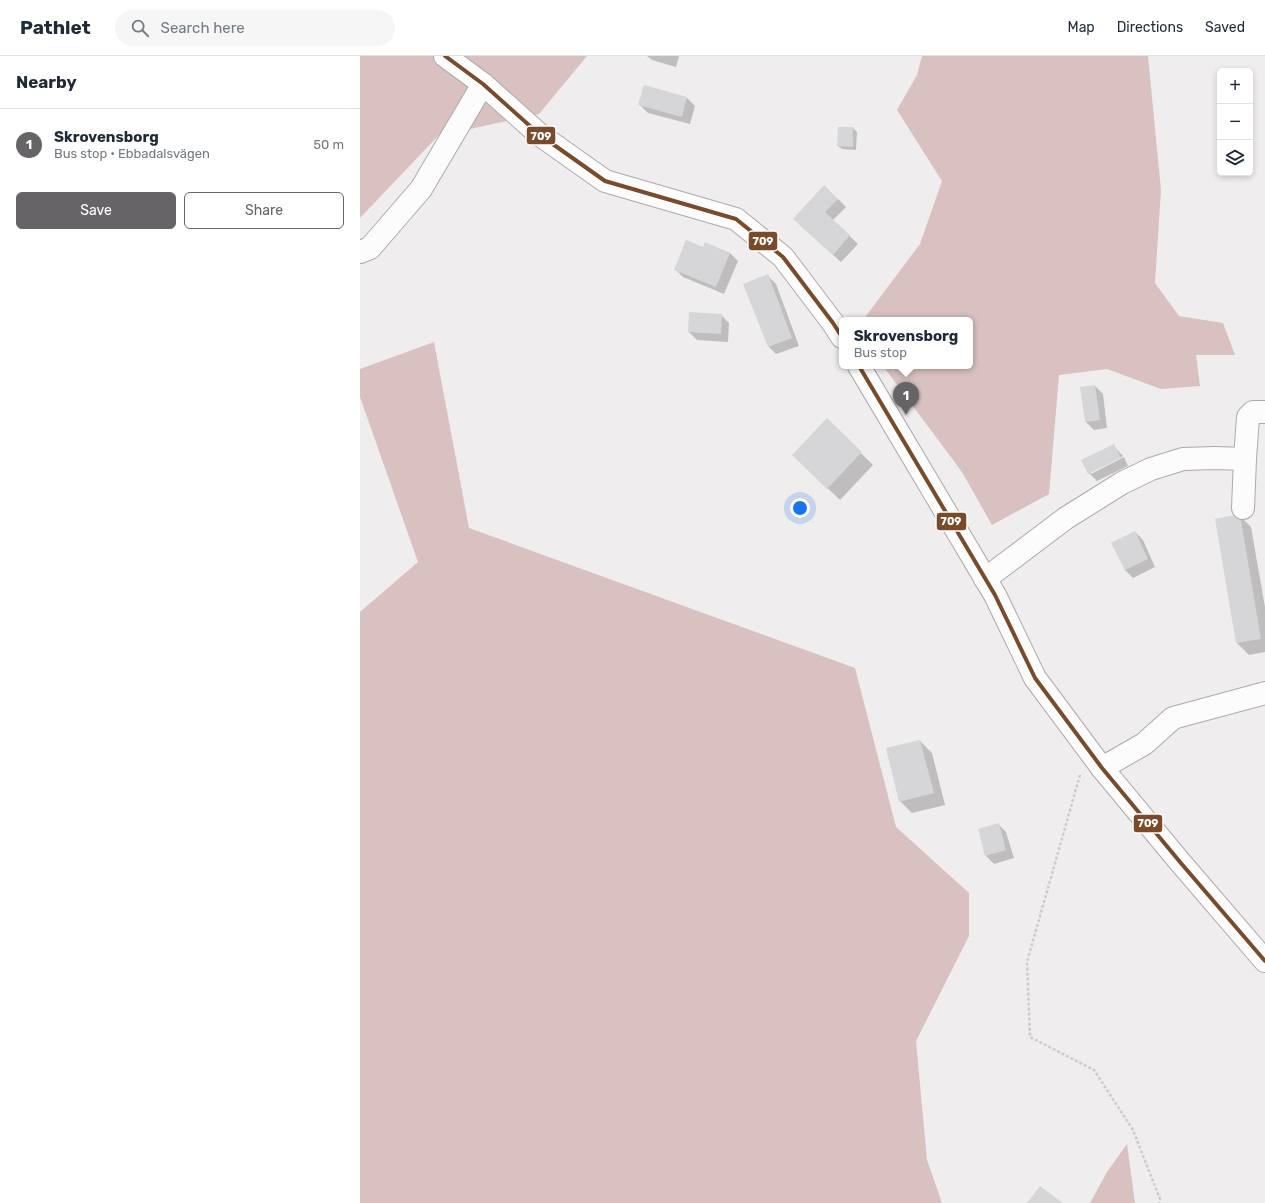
<!DOCTYPE html>
<html lang="en">
<head>
<meta charset="utf-8">
<style>
  :root { --surface:#fff; --page:#f6f6f7; --text:#1f2937; --muted:#747a83; --line:#e0e1e3; --accent:#666466 }
  body { margin:0; font-family:Rubik,sans-serif; background:var(--page); color:var(--text) }
  .controls { position:absolute; right:12px; top:12px; display:grid; overflow:hidden; border-radius:6px; box-shadow:0 2px 6px #0003 }
  .controls button { width:36px; height:36px; display:grid; place-items:center; padding:0; border:0; border-bottom:1px solid var(--line); background:var(--surface); color:var(--text); font:20px sans-serif }
  .you { position:absolute; left:440px; top:452px; width:14px; height:14px; margin:-10px; border:3px solid #fff; border-radius:50%; background:#1a73e8; box-shadow:0 0 0 6px #1a73e833 }
  .badge { display:grid; place-items:center; width:26px; height:26px; border-radius:50%; background:var(--accent); color:#fff; font-size:13px; font-weight:700 }
  .pin { position:absolute; translate:-50% -33px; filter:drop-shadow(0 1px 2px #0008) }
  .pin::after { content:''; position:absolute; top:21px; width:14px; height:12px; background:inherit; clip-path:polygon(0 0,100% 0,50% 100%) }
  .popup { position:absolute; left:479px; top:261px; width:134px; height:52px; box-sizing:border-box; display:grid; place-content:center; border-radius:6px; background:var(--surface); filter:drop-shadow(0 1px 3px #0005); font-size:13px; white-space:nowrap; color:var(--muted) }
  .popup b { font-size:15px; color:var(--text) }
  .popup::after { content:''; position:absolute; left:50%; top:100%; margin-left:-8px; border:8px solid transparent; border-top-color:var(--surface) }
  .list { margin:0; padding:0; list-style:none }
  h2 { display:flex; justify-content:space-between; align-items:center; height:52px; margin:0; padding:0 16px; font-size:17px }
  h2 small { font-size:13px; font-weight:400; color:var(--muted) }
  .list li { display:grid; grid-template-columns:26px 1fr auto; gap:12px; align-items:center; box-sizing:border-box; height:72px; padding:0 16px; border-top:1px solid var(--line) }
  .list b { display:block; font-size:15px; white-space:nowrap }
  .list p { margin:0; font-size:13px; white-space:nowrap; color:var(--muted) }
  .list em { font-size:13px; font-style:normal; color:var(--muted) }
  .actions { display:flex; gap:8px; padding:12px 16px }
  .actions a { flex:1; padding:9px 0; border:1px solid var(--accent); border-radius:6px; text-align:center; font-size:14px; color:var(--accent) }
  .actions .main { background:var(--accent); color:#fff }
  .icon { flex:none; width:22px; height:22px; fill:none; stroke:currentColor; stroke-width:2; stroke-linecap:round; stroke-linejoin:round }
  .map { position:relative; flex:none; width:905px; height:1147px; overflow:hidden }
  header { display:flex; align-items:center; gap:24px; box-sizing:border-box; height:56px; padding:0 20px; background:var(--surface); border-bottom:1px solid var(--line) }
  header strong { font-size:19px }
  nav { display:flex; gap:22px; margin-inline-start:auto; font-size:14px }
  .search { width:280px; height:36px; background:var(--page); display:flex; align-items:center; gap:10px; box-sizing:border-box; padding:0 14px; border-radius:22px; color:var(--muted); font-size:15px }
  main { display:flex }
  aside { flex:1; background:var(--surface) }
  .map>svg:first-child { display:block }
  .forest { fill:#d8c1c0 }
  .shadow { fill:#0003 }
  .building { fill:#d6d5d7 }
  .lines { fill:none; stroke-linecap:round; stroke-linejoin:round }
  .minor-casing { stroke:#acaaab; stroke-width:24 }
  .tertiary-casing { stroke:#acaaab; stroke-width:24 }
  .path { stroke:#cdcccd; stroke-width:2.5; stroke-dasharray:3 2; stroke-linecap:butt }
  .minor { stroke:#fdfcfc; stroke-width:22 }
  .tertiary { stroke:#fdfcfc; stroke-width:22 }
  .bus-1-casing { stroke:#fff; stroke-width:7 }
  .bus-1 { stroke:#7a4b2a; stroke-width:4 }
  .line-badge { stroke:#fff; stroke-width:1.5 }
  .badge-label { font-size:11px; text-anchor:middle; font-weight:bold; fill:#fff }
</style>
</head>
<body>
<header>
<strong>Pathlet</strong>
<div class="search"><svg class="icon" aria-label="search" viewBox="0 0 24 24"><circle cx="10" cy="10" r="6"/><path d="M15 15l6 6"/></svg>Search here</div>
<nav><a>Map</a><a>Directions</a><a>Saved</a></nav>
</header>
<main>
<aside>
<h2>Nearby<small></small></h2>
<ul class="list">
<li><span class="badge">1</span><div><b>Skrovensborg</b><p>Bus stop · Ebbadalsvägen</p></div><em>50 m</em></li>
</ul>
<div class="actions"><a class="main">Save</a><a>Share</a></div>
</aside>
<div class="map">
<svg width="905" height="1147" viewBox="0 0 905 1147">
  <rect width="100%" height="100%" fill="#efedee"/>
  <path class="forest" d="M0,0H227L179,58L78,80L0,162Z
    M562,0H788L801,134L795,227L819,260L863,267L875,299H836L840,330L801,333L747,313L699,319L689,438L632,469L602,416L523,310H610V264H503L560,188L582,125L537,54L557,19Z
    M74,286L109,472L495,612L536,771L609,837V880L556,985L567,1104L582,1147H0V556L58,506L0,341V313Z
    M767,1088L775,1147H730L747,1116Z"/>
  <path class="shadow" d="M287,0H319L316,11L292,4Z
    M285,31L327,42L335,50L330,68L288,57L280,49Z
    M493,72L497,76L496,94L482,93L478,90Z
    M478,143L486,151L473,164L498,188L481,206L442,171Z
    M345,187L370,197L378,205L364,238L323,221L315,213L343,192Z
    M408,220L416,228L439,290L416,298L408,290Z
    M361,259L369,267L368,286L337,284L329,276Z
    M735,330L743,338L747,372L734,374L726,366Z
    M467,364L513,409L480,444L445,411Z
    M754,390L763,400L731,415V418L764,401L768,410L737,425L729,417Z
    M879,459L891,471L905,551V596L889,599L877,587L856,463Z
    M775,476L783,484L795,511L773,522L765,514Z
    M560,685L572,697L585,749L552,757L540,745Z
    M638,768L646,776L654,802L634,808L626,800Z"/>
  <path class="building" d="M284,29L327,41L322,61L278,49Z
    M478,71H493V91L477,90Z
    M464,129L478,143L465,156L490,179L473,199L433,163Z
    M326,184L343,191L345,186L370,197L356,231L314,214Z
    M408,218L432,282L408,291L383,228Z
    M329,256L362,258L361,278L328,276Z
    M735,329L740,364L725,366L720,331Z
    M467,362L502,396L467,433L432,399Z
    M754,388L761,402L728,418L721,404Z
    M880,458L901,583L876,587L855,463Z
    M775,475L788,503L765,514L751,487Z
    M560,684L574,737L539,746L526,692Z
    M639,767L646,794L625,800L618,773Z
    M680,1130L703,1147H667Z"/>
  <g class="lines">
    <g class="minor-casing">
      <path id="minor" d="M0,196L10,192L61,133L123,28
        M883,452L885,403
        M625,523L706,462L762,427L791,413L823,403L855,402L885,403L888,361L893,356H905
        M742,712L784,688L813,662L905,637"/>
    </g>
    <g class="tertiary-casing">
      <path id="tertiary" d="M85,0L123,28L180,79L245,125L376,163L423,201L473,267L482,281
        M499,310L635,539L675,622L742,712L820,806L905,905"/>
    </g>
    <path class="path" d="M720,719L667,906L670,981L734,1014L773,1074L800,1143L799,1147"/>
    <use href="#minor" class="minor"/>
    <use href="#tertiary" class="tertiary"/>
    <g class="bus-1-casing">
      <path id="bus-1" d="M85,0L123,28L180,79L245,125L376,163L423,201L473,267L482,281
        M499,310L635,539L675,622L742,712L820,806L905,905"/>
    </g>
    <use href="#bus-1" class="bus-1"/>
  </g>
  <g class="line-badge">
    <rect x="166" y="70" width="30" height="19" rx="4" fill="#7a4b2a"/>
    <rect x="388" y="175" width="30" height="20" rx="4" fill="#7a4b2a"/>
    <rect x="576" y="456" width="31" height="19" rx="4" fill="#7a4b2a"/>
    <rect x="773" y="758" width="30" height="19" rx="4" fill="#7a4b2a"/>
  </g>
  <g class="badge-label">
    <text x="181" y="84">709</text>
    <text x="403" y="189">709</text>
    <text x="591" y="469">709</text>
    <text x="788" y="771">709</text>
  </g>
</svg>
<div class="controls">
<button>+</button>
<button>−</button>
<button><svg class="icon" aria-label="layers" viewBox="0 0 24 24"><path d="M12 4l9 5-9 5-9-5zM3 14l9 5 9-5"/></svg></button>
</div>
<div class="you"></div>
<div class="pin badge" style="left:546px;top:359px">1</div>
<div class="popup"><b>Skrovensborg</b>Bus stop</div>
</div>
</main>
</body>
</html>
